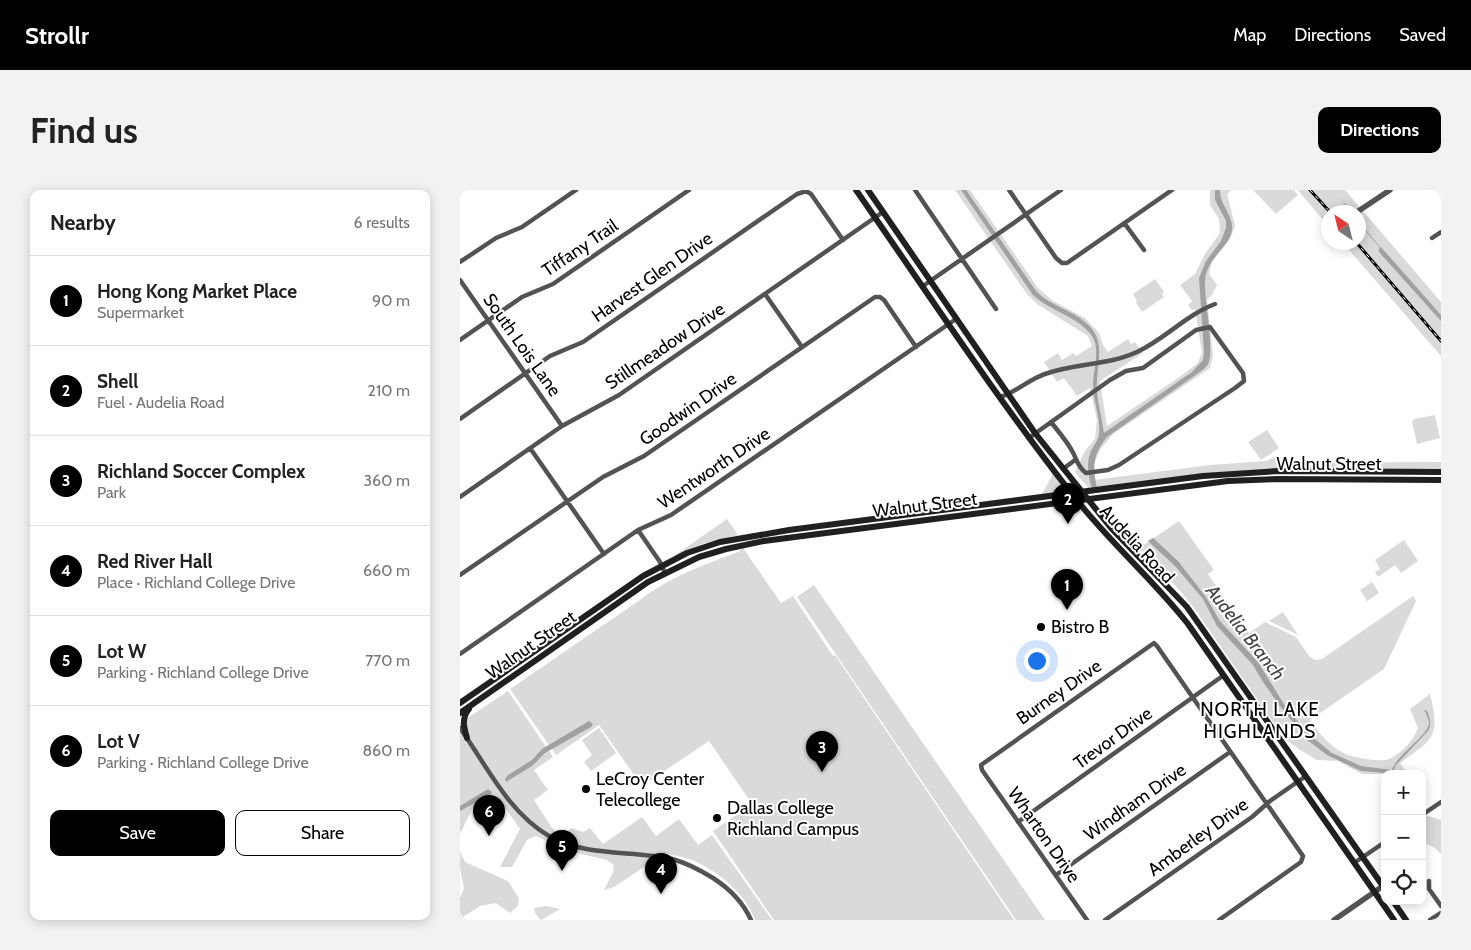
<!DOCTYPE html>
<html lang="en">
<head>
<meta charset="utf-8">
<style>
  :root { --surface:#fff; --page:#f2f2f2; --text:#222; --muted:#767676; --line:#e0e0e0; --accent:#000 }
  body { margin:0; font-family:Cabin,sans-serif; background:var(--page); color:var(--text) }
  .controls { position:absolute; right:15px; bottom:15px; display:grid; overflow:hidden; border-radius:10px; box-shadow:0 2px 12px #0003 }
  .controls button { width:45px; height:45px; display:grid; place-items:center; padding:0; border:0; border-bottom:1px solid var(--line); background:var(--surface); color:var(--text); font:25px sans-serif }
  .compass { position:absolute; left:861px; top:15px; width:45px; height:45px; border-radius:50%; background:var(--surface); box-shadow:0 2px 12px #0003; rotate:325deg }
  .you { position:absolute; left:576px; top:470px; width:18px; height:18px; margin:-12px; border:4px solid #fff; border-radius:50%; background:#1a73e8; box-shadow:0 0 0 8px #1a73e833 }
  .badge { display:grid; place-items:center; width:32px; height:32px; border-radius:50%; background:var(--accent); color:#fff; font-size:16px; font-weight:700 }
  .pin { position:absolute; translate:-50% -41px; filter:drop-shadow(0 1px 2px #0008) }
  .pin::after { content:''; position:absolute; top:26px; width:18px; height:15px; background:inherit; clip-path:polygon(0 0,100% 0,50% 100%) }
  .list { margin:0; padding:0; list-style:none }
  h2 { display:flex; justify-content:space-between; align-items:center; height:65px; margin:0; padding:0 20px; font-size:21px }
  h2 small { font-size:16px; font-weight:400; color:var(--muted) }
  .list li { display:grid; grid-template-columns:32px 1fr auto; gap:15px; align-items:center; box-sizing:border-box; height:90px; padding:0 20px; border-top:1px solid var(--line) }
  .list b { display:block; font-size:19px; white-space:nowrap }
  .list p { margin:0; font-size:16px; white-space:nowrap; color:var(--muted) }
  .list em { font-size:16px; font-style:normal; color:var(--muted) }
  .actions { display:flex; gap:10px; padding:15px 20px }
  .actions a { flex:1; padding:11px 0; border:1px solid var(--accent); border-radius:10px; text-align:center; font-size:18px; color:var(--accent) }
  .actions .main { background:var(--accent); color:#fff }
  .icon { flex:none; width:28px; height:28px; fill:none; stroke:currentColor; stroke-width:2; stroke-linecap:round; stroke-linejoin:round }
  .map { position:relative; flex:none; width:981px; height:730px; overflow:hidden; border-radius:10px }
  header { display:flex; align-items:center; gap:30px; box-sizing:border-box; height:70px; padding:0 25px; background:var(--accent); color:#fff }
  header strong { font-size:24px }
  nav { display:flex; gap:28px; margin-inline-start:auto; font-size:18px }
  .intro { display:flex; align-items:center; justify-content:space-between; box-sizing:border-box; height:120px; padding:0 30px }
  h1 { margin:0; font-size:35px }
  .button { padding:12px 22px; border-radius:10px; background:var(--accent); color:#fff; font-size:18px; font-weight:700 }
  main { display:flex; gap:30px; padding:0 30px }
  aside { flex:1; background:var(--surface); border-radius:10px; box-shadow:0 2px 12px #0003 }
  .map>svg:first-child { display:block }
  .green { fill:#dadada }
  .water { fill:#a1a1a1 }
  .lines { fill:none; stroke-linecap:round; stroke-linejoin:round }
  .stream { stroke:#a1a1a1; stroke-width:1 }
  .minor { stroke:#535353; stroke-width:4.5 }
  .tertiary { stroke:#535353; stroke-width:5.5 }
  .secondary { stroke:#202020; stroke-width:6 }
  .rail-casing { stroke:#000; stroke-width:3 }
  .rail { stroke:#fff; stroke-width:1; stroke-dasharray:4; stroke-linecap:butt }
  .poi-dot { fill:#000; stroke:#fff; stroke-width:2 }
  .labels { text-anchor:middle; stroke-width:4; stroke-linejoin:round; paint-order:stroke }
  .street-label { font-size:18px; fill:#000; stroke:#fff }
  .poi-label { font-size:18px; fill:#000; stroke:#fff; text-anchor:start }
  .water-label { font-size:19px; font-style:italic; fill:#424242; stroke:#fff }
  .neighbourhood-label { font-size:19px; letter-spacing:1px; fill:#000; stroke:#fff }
</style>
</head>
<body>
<header>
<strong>Strollr</strong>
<nav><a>Map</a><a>Directions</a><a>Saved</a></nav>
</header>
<div class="intro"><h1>Find us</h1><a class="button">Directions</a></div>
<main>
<aside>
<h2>Nearby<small>6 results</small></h2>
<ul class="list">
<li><span class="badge">1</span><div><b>Hong Kong Market Place</b><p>Supermarket</p></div><em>90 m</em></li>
<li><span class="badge">2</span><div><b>Shell</b><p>Fuel · Audelia Road</p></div><em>210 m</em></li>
<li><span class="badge">3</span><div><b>Richland Soccer Complex</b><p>Park</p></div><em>360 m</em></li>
<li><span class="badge">4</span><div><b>Red River Hall</b><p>Place · Richland College Drive</p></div><em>660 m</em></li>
<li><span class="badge">5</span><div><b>Lot W</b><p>Parking · Richland College Drive</p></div><em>770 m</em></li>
<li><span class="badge">6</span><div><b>Lot V</b><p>Parking · Richland College Drive</p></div><em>860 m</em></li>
</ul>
<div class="actions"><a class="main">Save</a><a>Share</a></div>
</aside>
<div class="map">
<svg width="981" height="730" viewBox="0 0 981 730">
  <rect width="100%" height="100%" fill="#fff"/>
  <path class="green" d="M495,0H510L578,98L593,111L625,128L639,143L643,155L648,162L668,149L671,154L675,152L683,163L640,191L647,236L718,188L738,173L742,162L735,119L732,120L728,115L732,111L720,95L735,84L745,64L760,43L759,29L750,15V0H772L767,4L775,36L770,49L752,70L749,84L757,95L752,105L747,110L753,166L750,178L653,244L640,260L632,279L634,290L750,275L807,271L815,266L821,273L981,272V279H821L628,298L615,282L625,261L635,249L637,230L630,198L617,206L604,188L597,192L584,172L598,163L602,170L613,163L616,166L632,156L628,146L577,114L567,104Z
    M793,0H834L838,5L816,24Z
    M838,0H885L981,112V166L883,53L898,52V22H868V36Z
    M695,89L704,102L702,104L704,107L682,122L676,113L677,111L673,104Z
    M975,225L980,248L957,254L952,231L954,229Z
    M807,240L819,258L801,270L788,252Z
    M593,284L601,296L600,302L582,304Z
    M267,329L278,345L243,354L214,366Z
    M719,331L754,380L748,384L789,443L805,432L836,447L849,466L855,470L862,469L953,406L956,411L924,479L850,530C858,542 868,554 880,561C888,567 920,573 929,569C942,563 953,551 958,538L950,519L970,504C981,547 973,549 940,573L948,584H902L878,571L857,570L840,560L824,548L734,418L721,402L679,358Z
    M944,350L958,371L941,383L935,375L918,387L915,382L920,379L915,370Z
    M283,358L321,413L333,406L373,466L375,465L554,730H314L253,641L292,614L249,551L182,596L139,535L96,565L50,499L180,410C209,387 244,375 278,362Z
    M912,392L919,403L907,411L900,400Z
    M354,395L585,730H556L337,407Z
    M823,422L838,445L809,431Z
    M48,501L93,567L74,580L88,600L74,610L92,638L101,645L112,638L123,642L130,638L143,654L182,627L196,646L219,629L238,655L252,645L312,730H295C286,704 257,680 232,670C223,667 214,665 205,663L154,697L144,700L154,680L153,674L147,670L108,661L76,646L67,650L52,677H40L60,639L43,615L35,612L24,611L13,617L0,644V533Z
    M139,538L156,563L131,581L124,572L132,565L122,550Z
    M962,624L981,630V664L975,658L962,652Z
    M0,661L5,672L48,691L59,708L58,716L50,723L36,713L20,716L3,727L4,730H0V708L4,698L0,678Z
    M86,716L100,719L81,730L75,723L74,718Z"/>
  <path class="water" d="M501,0H506L576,101C589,115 610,119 625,132C649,151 635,176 637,201C638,215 642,229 644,243L732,182L743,170L744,162L739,88L746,71L761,51L766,38V31L755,10V0H760C759,14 774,26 772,40C769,58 747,68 745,90C744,110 755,160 748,174C746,178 741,181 737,184L647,247C633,265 632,275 637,298H632C628,287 626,273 631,261C634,255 638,251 639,244C641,227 633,212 633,195C633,180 641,159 632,146C618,126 591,122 573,105Z
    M921,57L981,125V131L919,62V59Z
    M693,348L718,371L746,407L760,431L798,472L827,519L851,546L872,563L901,576L932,580C937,564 970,545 969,532C968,528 966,523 964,520L967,521C970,528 972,534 968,541L936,575L934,579L937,584L901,581L867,565L846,549L820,516L803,492L793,475L757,436L743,409L715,376L688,351Z
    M129,531L133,534L131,537L85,563L72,576L46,592L45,589L48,585L72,570L82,559Z
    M28,599L32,602L30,605L0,621V616Z"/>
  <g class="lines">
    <path class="stream" d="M884,13L892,22
      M898,31L921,59"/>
    <path class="minor" d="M455,0L536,119
      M549,0L596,68L602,73H607L712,0
      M665,34L684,60
      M972,48L981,42
      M0,72L36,48L62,37L116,0
      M0,90L102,236
      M463,96L601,0
      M305,104L342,157
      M0,150L62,107L93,94L229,0
      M540,207C557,202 570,188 588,183C617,173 649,175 677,162C705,149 726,125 755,114
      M0,229L90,166L123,152L337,4L346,1L351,4L383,50
      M569,248L580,240L650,190L666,181L683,178L736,140L750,137L783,183L784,191L775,198L659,275L648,280L626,283C616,275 617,268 611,259C605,249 598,241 591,232
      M70,258L144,364
      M603,279L615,270
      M0,307L102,236L159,205L423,22
      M178,340L200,372L205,383
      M0,385L143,287L184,266L415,107H420L424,110L456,157
      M0,464L178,340L211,325L496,129
      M0,538C27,576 48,622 89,646C126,667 172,660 212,669C227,673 240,680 253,688C270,699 283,712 291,730
      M962,625L981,612
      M558,632L764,485
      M894,673L925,652
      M596,685L770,562
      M969,691V699L981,716
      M627,730L522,580L521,575L694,453L697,456L843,666L841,672L759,730
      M645,730L792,627L810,611L846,586
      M970,730L981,723"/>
    <path class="tertiary" d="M897,22L930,0
      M874,730L923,696"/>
    <path class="secondary" d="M396,0C467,102 535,206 612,304C647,350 692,388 728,434L934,730
      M408,0L575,243L651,338L727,417L925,699
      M0,513L183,386L227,363L260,352L329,340L743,286L818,281L981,282
      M0,523L188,392L239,367L266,359L304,351L768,291L819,289L981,290
      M7,548C4,537 1,529 9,519
      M933,711L946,730"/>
    <g class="rail-casing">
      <path id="rail" d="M850,0L870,22
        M896,52L981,151"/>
    </g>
    <use href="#rail" class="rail"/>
  </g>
  <g class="poi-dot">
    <circle cx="581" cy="437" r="5"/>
    <circle cx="126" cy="599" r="5"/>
    <circle cx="257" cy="628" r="5"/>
  </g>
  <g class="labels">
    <g class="street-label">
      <text transform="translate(120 58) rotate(-34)" y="6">Tiffany Trail</text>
      <text transform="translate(192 87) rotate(-35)" y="6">Harvest Glen Drive</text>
      <text transform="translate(62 155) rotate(55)" y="6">South Lois Lane</text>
      <text transform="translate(205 156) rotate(-34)" y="6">Stillmeadow Drive</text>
      <text transform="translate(228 219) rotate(-35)" y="6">Goodwin Drive</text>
      <text x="869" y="280">Walnut Street</text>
      <text transform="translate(254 278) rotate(-34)" y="6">Wentworth Drive</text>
      <text transform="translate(465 315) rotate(-7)" y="6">Walnut Street</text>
      <text transform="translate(677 354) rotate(47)" y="6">Audelia Road</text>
      <text transform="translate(71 455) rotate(-35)" y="6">Walnut Street</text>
      <text transform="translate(599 502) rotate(-35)" y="6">Burney Drive</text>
      <text transform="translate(653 548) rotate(-36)" y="6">Trevor Drive</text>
      <text transform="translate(675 612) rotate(-35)" y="6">Windham Drive</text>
      <text transform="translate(584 645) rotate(55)" y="6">Wharton Drive</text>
      <text transform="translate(738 647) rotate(-36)" y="6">Amberley Drive</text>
    </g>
    <g class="poi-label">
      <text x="591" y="443">Bistro B</text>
      <text x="136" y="595">LeCroy Center<tspan x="136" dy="21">Telecollege</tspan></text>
      <text x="267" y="624">Dallas College<tspan x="267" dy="21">Richland Campus</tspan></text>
    </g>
    <g class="water-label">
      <text transform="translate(786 442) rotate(52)" y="7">Audelia Branch</text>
    </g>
    <g class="neighbourhood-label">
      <text x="800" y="526">NORTH LAKE<tspan x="800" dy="22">HIGHLANDS</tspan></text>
    </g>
  </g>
</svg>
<div class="controls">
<button>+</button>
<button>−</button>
<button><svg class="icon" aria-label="locate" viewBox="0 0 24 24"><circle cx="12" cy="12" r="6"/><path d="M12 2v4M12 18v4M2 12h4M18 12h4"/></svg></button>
</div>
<svg class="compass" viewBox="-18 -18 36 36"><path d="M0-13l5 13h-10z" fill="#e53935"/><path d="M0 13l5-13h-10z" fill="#767676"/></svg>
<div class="you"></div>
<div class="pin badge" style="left:607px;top:420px">1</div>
<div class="pin badge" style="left:608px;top:334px">2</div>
<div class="pin badge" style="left:362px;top:582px">3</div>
<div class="pin badge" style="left:201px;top:704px">4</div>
<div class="pin badge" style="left:102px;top:681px">5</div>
<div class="pin badge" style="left:29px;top:646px">6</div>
</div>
</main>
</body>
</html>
